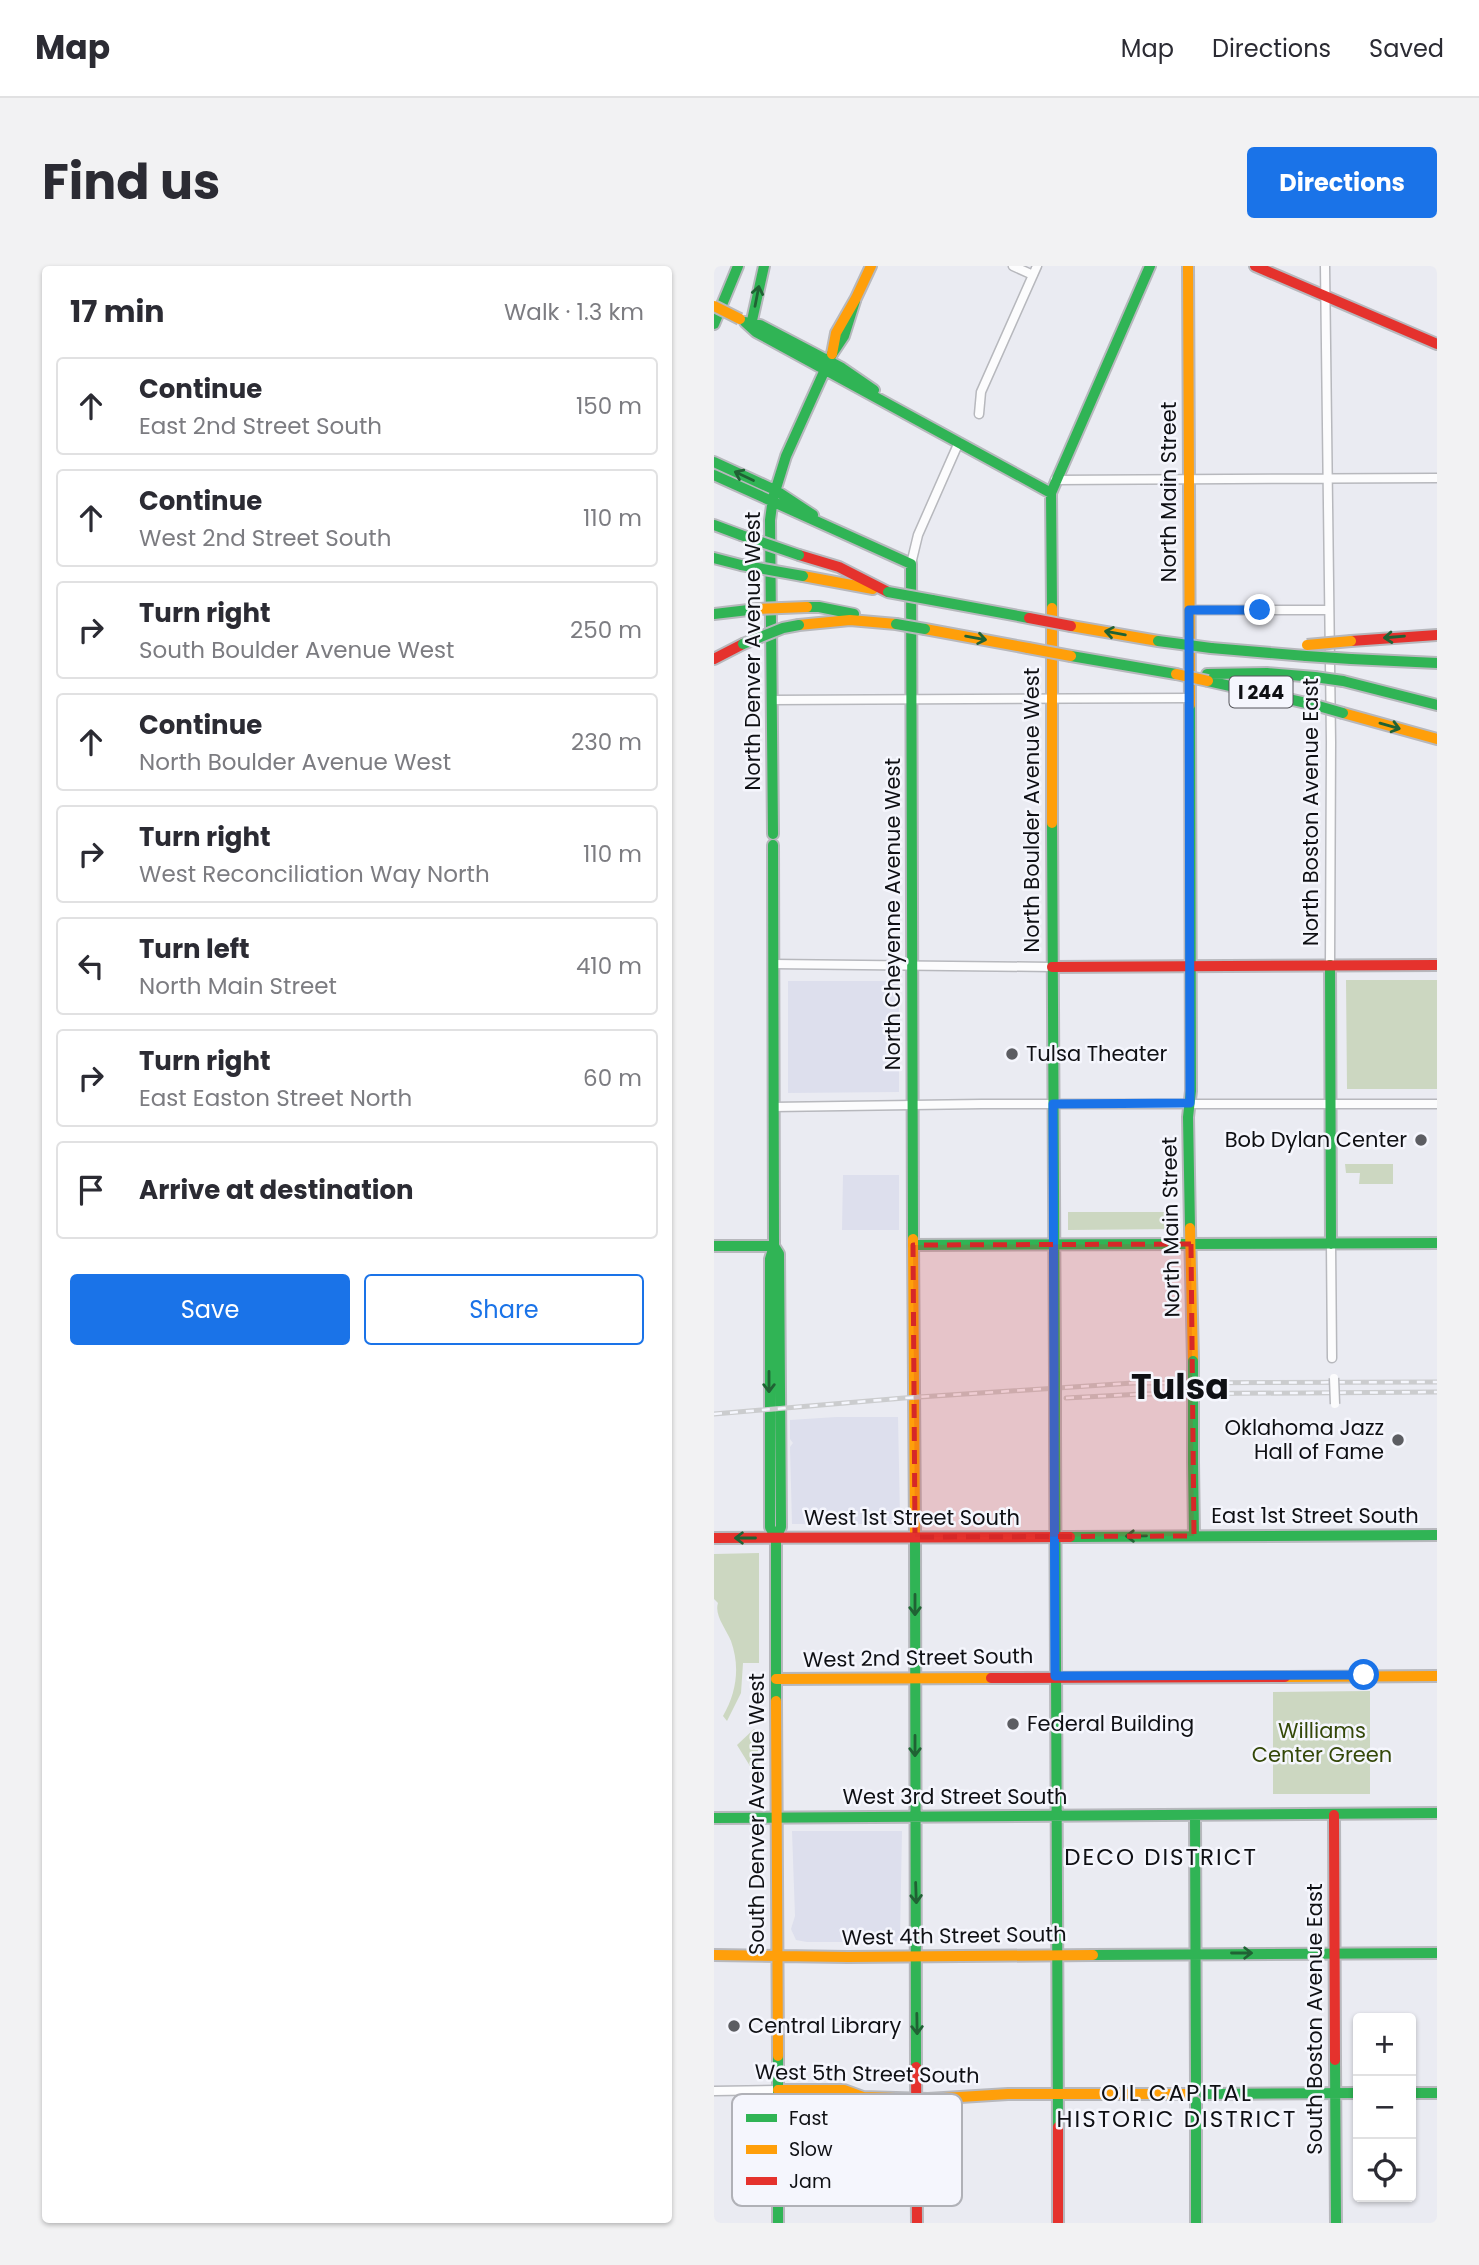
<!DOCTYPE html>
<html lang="en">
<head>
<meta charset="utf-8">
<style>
  :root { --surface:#fff; --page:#f2f2f3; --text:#2b2b33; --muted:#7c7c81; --line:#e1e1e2; --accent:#1a73e8 }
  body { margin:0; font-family:Poppins,sans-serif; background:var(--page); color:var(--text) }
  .controls { position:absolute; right:21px; bottom:21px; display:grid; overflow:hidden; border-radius:7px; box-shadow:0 2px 5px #0004 }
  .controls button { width:63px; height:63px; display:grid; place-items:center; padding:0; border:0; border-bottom:2px solid var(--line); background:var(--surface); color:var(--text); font:35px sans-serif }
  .stop { position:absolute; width:21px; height:21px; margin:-16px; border:5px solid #1a73e8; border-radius:50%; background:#fff }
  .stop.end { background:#1a73e8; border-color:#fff; box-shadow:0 2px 7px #0008 }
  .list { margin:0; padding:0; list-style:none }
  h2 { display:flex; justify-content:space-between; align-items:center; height:91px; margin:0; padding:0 28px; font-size:30px }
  h2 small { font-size:23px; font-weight:400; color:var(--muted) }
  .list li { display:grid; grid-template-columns:46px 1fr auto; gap:21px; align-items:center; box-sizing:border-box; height:98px; margin:0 14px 14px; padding:0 14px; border:2px solid var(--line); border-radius:7px }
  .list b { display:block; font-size:26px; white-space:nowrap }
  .list p { margin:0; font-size:23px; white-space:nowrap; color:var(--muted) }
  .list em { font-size:23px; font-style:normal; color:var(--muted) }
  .actions { display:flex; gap:14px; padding:21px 28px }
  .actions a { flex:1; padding:16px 0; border:2px solid var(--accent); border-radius:7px; text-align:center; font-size:24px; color:var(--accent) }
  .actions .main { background:var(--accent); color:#fff }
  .icon { flex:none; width:38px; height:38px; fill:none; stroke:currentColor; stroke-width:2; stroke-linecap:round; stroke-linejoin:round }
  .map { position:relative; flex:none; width:723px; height:1957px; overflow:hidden; border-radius:7px }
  header { display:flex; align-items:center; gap:42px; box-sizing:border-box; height:98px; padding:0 35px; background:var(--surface); border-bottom:2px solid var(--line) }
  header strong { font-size:33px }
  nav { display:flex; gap:38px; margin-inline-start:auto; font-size:24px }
  .intro { display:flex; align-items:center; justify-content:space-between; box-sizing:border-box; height:168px; padding:0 42px }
  h1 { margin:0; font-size:49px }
  .button { padding:18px 32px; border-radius:7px; background:var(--accent); color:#fff; font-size:24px; font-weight:700 }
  main { display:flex; gap:42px; padding:0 42px }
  aside { flex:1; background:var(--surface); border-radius:7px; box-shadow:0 2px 5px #0004 }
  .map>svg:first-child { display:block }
  .built { fill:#dddfed }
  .green { fill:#ccd7c1 }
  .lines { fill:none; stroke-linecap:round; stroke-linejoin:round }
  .street-casing { stroke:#b7b8bd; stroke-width:11 }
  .fast-casing { stroke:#b7b8bd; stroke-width:14 }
  .slow-casing { stroke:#b7b8bd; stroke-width:14 }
  .jam-casing { stroke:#b7b8bd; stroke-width:14 }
  .street { stroke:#fcfcfd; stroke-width:8 }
  .fast { stroke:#30b455; stroke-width:10 }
  .slow { stroke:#ff9f0a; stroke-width:10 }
  .jam { stroke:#e5322d; stroke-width:10 }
  .rail-casing { stroke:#cbccce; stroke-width:5 }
  .rail { stroke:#f5f6fd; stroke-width:2.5; stroke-dasharray:8; stroke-linecap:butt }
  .street-bridge-casing { stroke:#b7b8bd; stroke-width:11; stroke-linecap:butt }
  .fast-bridge-casing { stroke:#b7b8bd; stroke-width:14; stroke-linecap:butt }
  .slow-bridge-casing { stroke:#b7b8bd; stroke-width:14; stroke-linecap:butt }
  .jam-bridge-casing { stroke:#b7b8bd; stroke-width:14; stroke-linecap:butt }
  .street-bridge { stroke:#fcfcfd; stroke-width:8 }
  .fast-bridge { stroke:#30b455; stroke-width:10 }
  .slow-bridge { stroke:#ff9f0a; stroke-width:10 }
  .jam-bridge { stroke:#e5322d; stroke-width:10 }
  .oneway { stroke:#206234 }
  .route { stroke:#1a73e8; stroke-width:9 }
  .marked { fill:#d62828; fill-opacity:0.2; stroke:#d62828; stroke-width:5; stroke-dasharray:14 9; stroke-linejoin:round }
  .poi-dot { fill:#5c5d62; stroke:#f5f6fd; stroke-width:2.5 }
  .labels { text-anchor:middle; stroke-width:5; stroke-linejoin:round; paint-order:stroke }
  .shield { fill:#f5f6fd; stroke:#54555a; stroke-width:2 }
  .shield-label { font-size:19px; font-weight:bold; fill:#0f1014 }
  .street-label { font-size:21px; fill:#0f1014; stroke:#f5f6fd }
  .poi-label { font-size:21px; fill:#0f1014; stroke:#f5f6fd; text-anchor:start }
  .park-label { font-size:21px; fill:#344808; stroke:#f5f6fd }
  .neighbourhood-label { font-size:23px; letter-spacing:2px; fill:#0f1014; stroke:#f5f6fd }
  .town-label { font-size:35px; font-weight:bold; fill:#0f1014; stroke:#f5f6fd }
  .key { fill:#f5f6fd; stroke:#b0b1b7; stroke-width:2 }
  .key-label { font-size:19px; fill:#0f1014 }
</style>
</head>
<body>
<header>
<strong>Map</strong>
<nav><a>Map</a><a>Directions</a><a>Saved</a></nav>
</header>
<div class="intro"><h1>Find us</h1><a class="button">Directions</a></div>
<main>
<aside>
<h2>17 min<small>Walk · 1.3 km</small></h2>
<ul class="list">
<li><svg class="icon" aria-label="ahead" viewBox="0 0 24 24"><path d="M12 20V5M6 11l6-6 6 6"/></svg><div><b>Continue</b><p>East 2nd Street South</p></div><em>150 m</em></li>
<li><svg class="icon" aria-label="ahead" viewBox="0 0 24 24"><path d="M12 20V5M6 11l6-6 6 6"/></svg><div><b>Continue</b><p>West 2nd Street South</p></div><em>110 m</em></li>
<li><svg class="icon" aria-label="right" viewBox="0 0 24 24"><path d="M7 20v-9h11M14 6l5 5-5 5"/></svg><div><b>Turn right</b><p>South Boulder Avenue West</p></div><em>250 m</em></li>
<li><svg class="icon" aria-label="ahead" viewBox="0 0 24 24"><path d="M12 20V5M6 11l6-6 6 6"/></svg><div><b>Continue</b><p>North Boulder Avenue West</p></div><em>230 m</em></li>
<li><svg class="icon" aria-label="right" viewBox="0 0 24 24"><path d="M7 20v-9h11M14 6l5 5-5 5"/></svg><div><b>Turn right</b><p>West Reconciliation Way North</p></div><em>110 m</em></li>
<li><svg class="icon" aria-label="left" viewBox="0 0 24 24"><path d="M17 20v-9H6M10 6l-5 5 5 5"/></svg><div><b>Turn left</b><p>North Main Street</p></div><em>410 m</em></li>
<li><svg class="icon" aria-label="right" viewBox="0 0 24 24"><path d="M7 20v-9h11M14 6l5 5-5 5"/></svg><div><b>Turn right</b><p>East Easton Street North</p></div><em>60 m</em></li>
<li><svg class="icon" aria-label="arrive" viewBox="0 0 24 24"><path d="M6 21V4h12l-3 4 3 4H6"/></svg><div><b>Arrive at destination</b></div></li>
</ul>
<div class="actions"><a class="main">Save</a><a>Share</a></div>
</aside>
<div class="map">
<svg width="723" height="1957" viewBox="0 0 723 1957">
  <rect width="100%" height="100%" fill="#eaebf2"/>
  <path class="built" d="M74,715H185V826L74,827Z
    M129,909H185V964H128Z
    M122,1151H184L186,1251L180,1254V1258H78L76,1181L79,1177L76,1173V1154Z
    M78,1565H188L186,1673L181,1676H93L82,1674L77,1663L81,1650Z"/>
  <path class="green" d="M632,714H723V823H633Z
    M631,898H679V918H645L646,907H632Z
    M354,946H463V963L354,964Z
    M45,1287V1397H29L27,1427L13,1455L9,1450C23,1426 26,1400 17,1375C12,1363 0,1349 4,1337L0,1333V1288Z
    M656,1425V1528H559V1426Z
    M40,1463L44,1467V1513L23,1479Z"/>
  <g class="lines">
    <g class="street-casing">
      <path id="street" d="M299,0L319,9
        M611,0L617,476L616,699
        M265,148L267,126L323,0
        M341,214L723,212
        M197,298L204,269L245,176
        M475,344H615
        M58,434L476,432
        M59,698L338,701
        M59,841L268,838H723
        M617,978L618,1092
        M0,1825L64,1824"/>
    </g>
    <g class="fast-casing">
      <path id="fast" d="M31,56L42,66L337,227
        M0,58L24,0
        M37,59H46L128,102L160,124
        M37,59L50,0
        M0,196L61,224L99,249
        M0,209L197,298L199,973
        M0,259L27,269
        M0,292L27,299
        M218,334L315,352
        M93,341H105L140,348
        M338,342L337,227L436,0
        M0,348L43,343
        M497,382L592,390
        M357,390L462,408
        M637,393L723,397
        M493,408L553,407L601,411
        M494,415L601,439
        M629,415L723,439
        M476,439L477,825L474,851L476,962
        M338,557L341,1109
        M59,568L56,254L59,232L72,190L118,88L130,70L141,35
        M59,579L60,980L56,993V1261L62,1272
        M616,699L617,978
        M199,979L723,977
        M0,980H60
        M60,980L65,988L67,1261L62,1272V1435
        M341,1167L344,1861
        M479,1196L480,1270
        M201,1270L202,1801
        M356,1271L723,1269
        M481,1549L482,1820
        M0,1552L723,1547
        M379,1689L723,1687
        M64,1790V1957
        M621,1794L622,1957
        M697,1827H723
        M490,1828L644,1827
        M482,1836V1957"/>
    </g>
    <g class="slow-casing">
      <path id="slow" d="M474,0L476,439
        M118,88L122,67L142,32L157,0
        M89,310L159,323
        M338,342V557
        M85,359L136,354L182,358
        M357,360L444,375
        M211,363L314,382
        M629,447L723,473
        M476,962L479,1095
        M199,973L201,1270
        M571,1411L723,1410
        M62,1413L277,1412
        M62,1435L64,1790
        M0,1689L134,1691L379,1689
        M64,1824H130L149,1831L214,1833L294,1828H474"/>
    </g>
    <g class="jam-casing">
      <path id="jam" d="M541,0L723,78
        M85,289L125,301L174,326
        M637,375L723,369
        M0,393L29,378
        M338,701L723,699
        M0,1272L356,1271
        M277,1412L571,1411
        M620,1549L621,1794
        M202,1801L203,1957
        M344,1861V1957"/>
    </g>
    <use href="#street" class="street"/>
    <use href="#fast" class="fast"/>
    <use href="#slow" class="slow"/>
    <use href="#jam" class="jam"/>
    <g class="rail-casing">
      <path id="rail" d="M352,1132L428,1128L723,1126
        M0,1148L190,1132L419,1117L723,1116"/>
    </g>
    <use href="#rail" class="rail"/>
    <g class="street-bridge-casing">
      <path id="street-bridge" d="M620,1112L621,1138"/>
    </g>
    <g class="fast-bridge-casing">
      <path id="fast-bridge" d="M27,269L85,289
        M27,299L89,310
        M174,326L218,334
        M182,358L211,363
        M444,375L497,382
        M29,378L69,362L85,359
        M592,390L637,393
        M601,411L629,415
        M601,439L629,447
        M479,1095V1196
        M341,1109V1167"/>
    </g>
    <g class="slow-bridge-casing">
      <path id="slow-bridge" d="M0,40L26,53
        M43,343L93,341
        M593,379L637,375
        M314,382L357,390
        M462,408L494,415"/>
    </g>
    <g class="jam-bridge-casing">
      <path id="jam-bridge" d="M315,352L357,360"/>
    </g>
    <use href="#street-bridge" class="street-bridge"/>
    <use href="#fast-bridge" class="fast-bridge"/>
    <use href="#slow-bridge" class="slow-bridge"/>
    <use href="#jam-bridge" class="jam-bridge"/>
  </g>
  <defs><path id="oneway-shaft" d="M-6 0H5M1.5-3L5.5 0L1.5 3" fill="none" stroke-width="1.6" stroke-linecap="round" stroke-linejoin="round" transform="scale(1.75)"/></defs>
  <g class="oneway">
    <use href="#oneway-shaft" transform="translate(43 30) rotate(-79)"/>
    <use href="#oneway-shaft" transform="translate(30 210) rotate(-155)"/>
    <use href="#oneway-shaft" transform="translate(401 367) rotate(-170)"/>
    <use href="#oneway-shaft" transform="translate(680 371) rotate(175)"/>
    <use href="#oneway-shaft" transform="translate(262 372) rotate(10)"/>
    <use href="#oneway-shaft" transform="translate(676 460) rotate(16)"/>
    <use href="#oneway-shaft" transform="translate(55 1116) rotate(90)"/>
    <use href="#oneway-shaft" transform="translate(422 1270) rotate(179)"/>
    <use href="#oneway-shaft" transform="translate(31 1272) rotate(-180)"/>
    <use href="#oneway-shaft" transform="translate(201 1339) rotate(90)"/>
    <use href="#oneway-shaft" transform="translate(201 1480) rotate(90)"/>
    <use href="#oneway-shaft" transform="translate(202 1627) rotate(88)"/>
    <use href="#oneway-shaft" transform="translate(528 1687)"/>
    <use href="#oneway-shaft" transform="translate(203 1758) rotate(89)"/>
  </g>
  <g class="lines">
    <path class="route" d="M546,344H475L476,837L339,838L341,1410L650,1409"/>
  </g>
  <path class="marked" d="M477,978L480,1270L201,1271L199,979Z"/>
  <g class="poi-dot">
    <circle cx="298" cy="788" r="7"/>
    <circle cx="707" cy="874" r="7"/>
    <circle cx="684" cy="1174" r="7"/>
    <circle cx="299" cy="1458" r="7"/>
    <circle cx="20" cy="1760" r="7"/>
  </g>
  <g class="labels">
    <rect class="shield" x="515.5" y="410.5" width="63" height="31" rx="5"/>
    <g class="shield-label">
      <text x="547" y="433">I 244</text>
    </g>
    <g class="street-label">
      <text transform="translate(455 226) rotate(-90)" y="7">North Main Street</text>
      <text transform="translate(39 385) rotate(-90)" y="7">North Denver Avenue West</text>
      <text transform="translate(318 544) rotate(-90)" y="7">North Boulder Avenue West</text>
      <text transform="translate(597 546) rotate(-90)" y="7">North Boston Avenue East</text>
      <text transform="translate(179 648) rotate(-90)" y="7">North Cheyenne Avenue West</text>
      <text transform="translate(457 961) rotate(-91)" y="7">North Main Street</text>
      <text x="601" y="1257">East 1st Street South</text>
      <text x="198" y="1259">West 1st Street South</text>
      <text transform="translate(204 1392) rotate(-1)" y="7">West 2nd Street South</text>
      <text x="241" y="1538">West 3rd Street South</text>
      <text transform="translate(43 1548) rotate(-90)" y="7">South Denver Avenue West</text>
      <text transform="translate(240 1670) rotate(-1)" y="7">West 4th Street South</text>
      <text transform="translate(601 1753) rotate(-90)" y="7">South Boston Avenue East</text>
      <text transform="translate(153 1808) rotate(1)" y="7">West 5th Street South</text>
    </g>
    <g class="poi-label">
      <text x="312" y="795">Tulsa Theater</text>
      <text x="693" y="881" text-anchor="end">Bob Dylan Center</text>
      <text x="670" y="1169" text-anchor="end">Oklahoma Jazz<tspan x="670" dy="24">Hall of Fame</tspan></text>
      <text x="313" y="1465">Federal Building</text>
      <text x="34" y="1767">Central Library</text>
    </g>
    <g class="park-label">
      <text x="608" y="1472">Williams<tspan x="608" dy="24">Center Green</tspan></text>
    </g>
    <g class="neighbourhood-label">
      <text x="447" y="1599">DECO DISTRICT</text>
      <text x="463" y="1835">OIL CAPITAL<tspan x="463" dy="26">HISTORIC DISTRICT</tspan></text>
    </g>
    <g class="town-label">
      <text x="466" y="1133">Tulsa</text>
    </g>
  </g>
  <rect x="18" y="1828" width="230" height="112" rx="10" class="key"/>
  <rect x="32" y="1848" width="31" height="8" fill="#30b455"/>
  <rect x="32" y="1879" width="31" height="9" fill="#ff9f0a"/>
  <rect x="32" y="1911" width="31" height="8" fill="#e5322d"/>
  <g class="key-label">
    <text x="75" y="1859">Fast</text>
    <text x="75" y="1890">Slow</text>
    <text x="75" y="1922">Jam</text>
  </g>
</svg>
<div class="controls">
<button>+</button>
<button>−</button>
<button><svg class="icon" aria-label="locate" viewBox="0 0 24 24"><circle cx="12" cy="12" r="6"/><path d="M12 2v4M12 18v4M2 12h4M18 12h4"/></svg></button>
</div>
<div class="stop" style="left:650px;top:1409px"></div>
<div class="stop end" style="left:546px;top:344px"></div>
</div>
</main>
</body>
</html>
